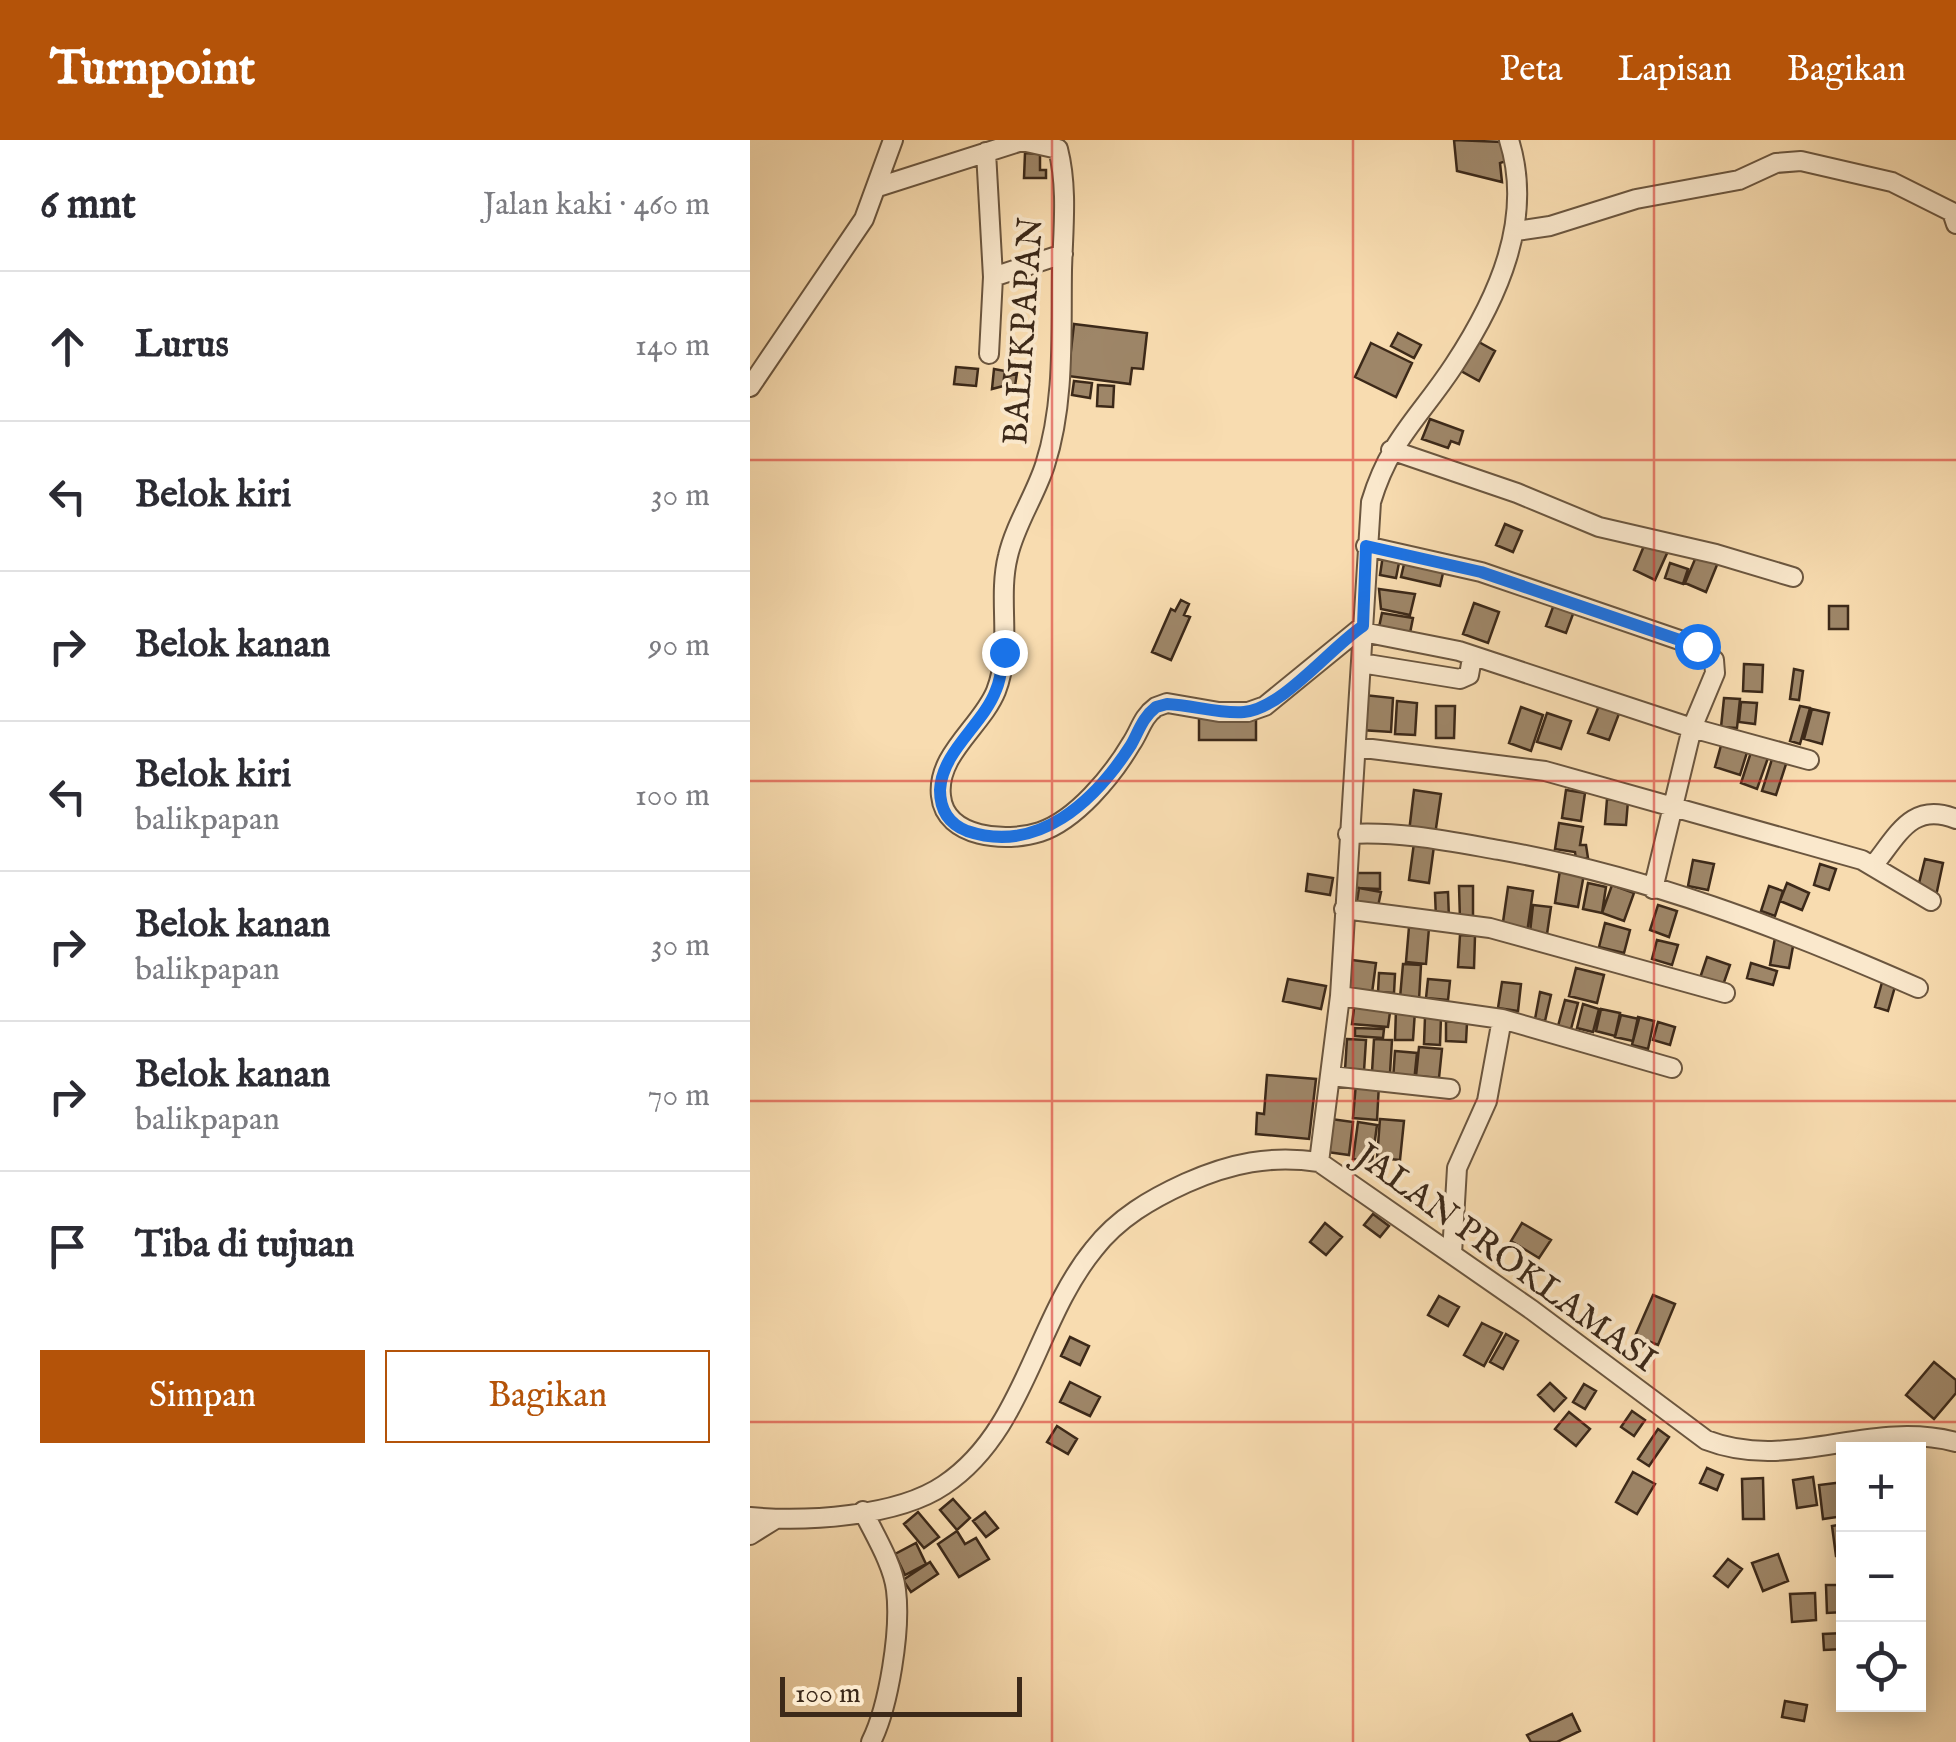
<!DOCTYPE html>
<html lang="id">
<head>
<meta charset="utf-8">
<style>
  :root { --surface:#fff; --page:#f2f2f3; --text:#2b2b33; --muted:#7c7c81; --line:#e1e1e2; --accent:#b45309 }
  body { margin:0; font-family:"IM FELL English",serif; background:var(--page); color:var(--text) }
  .controls { position:absolute; right:30px; bottom:30px; display:grid; overflow:hidden; border-radius:0px; box-shadow:0 5px 25px #0003 }
  .controls button { width:90px; height:90px; display:grid; place-items:center; padding:0; border:0; border-bottom:2px solid var(--line); background:var(--surface); color:var(--text); font:50px sans-serif }
  .scale { position:absolute; left:30px; bottom:25px; width:242px; box-sizing:border-box; padding-left:10px; border:5px solid #3c2919; border-top:0; font-size:28px; line-height:35px; white-space:nowrap; color:#3c2919; -webkit-text-stroke:8px #fae8cc; paint-order:stroke }
  .stop { position:absolute; width:30px; height:30px; margin:-22px; border:8px solid #1a73e8; border-radius:50%; background:#fff }
  .stop.end { background:#1a73e8; border-color:#fff; box-shadow:0 2px 10px #0008 }
  .list { margin:0; padding:0; list-style:none }
  h2 { display:flex; justify-content:space-between; align-items:center; height:130px; margin:0; padding:0 40px; font-size:42px }
  h2 small { font-size:32px; font-weight:400; color:var(--muted) }
  .list li { display:grid; grid-template-columns:65px 1fr auto; gap:30px; align-items:center; box-sizing:border-box; height:150px; padding:0 40px; border-top:2px solid var(--line) }
  .list b { display:block; font-size:38px; white-space:nowrap }
  .list p { margin:0; font-size:32px; white-space:nowrap; color:var(--muted) }
  .list em { font-size:32px; font-style:normal; color:var(--muted) }
  .actions { display:flex; gap:20px; padding:30px 40px }
  .actions a { flex:1; padding:22px 0; border:2px solid var(--accent); border-radius:0px; text-align:center; font-size:35px; color:var(--accent) }
  .actions .main { background:var(--accent); color:#fff }
  .icon { flex:none; width:55px; height:55px; fill:none; stroke:currentColor; stroke-width:2; stroke-linecap:round; stroke-linejoin:round }
  .map { position:relative; flex:none; width:1206px; height:1602px; overflow:hidden }
  header { display:flex; align-items:center; gap:60px; box-sizing:border-box; height:140px; padding:0 50px; background:var(--accent); color:#fff }
  header strong { font-size:48px }
  nav { display:flex; gap:55px; margin-inline-start:auto; font-size:35px }
  main { display:flex }
  aside { flex:1; background:var(--surface) }
  .map>svg:first-child { display:block }
  .building { fill:#9e8668; stroke:#3c2919; stroke-width:2.5 }
  .lines { fill:none; stroke-linecap:round; stroke-linejoin:round }
  .minor-casing { stroke:#6b563f; stroke-width:22 }
  .minor { stroke:#fae8cc; stroke-width:18 }
  .route { stroke:#1a73e8; stroke-width:12 }
  .grid { fill:none; stroke:#d62828; stroke-width:2.5; stroke-opacity:0.55 }
  .labels { text-anchor:middle; stroke-width:8; stroke-linejoin:round; paint-order:stroke }
  .street-label { font-size:35px; fill:#3c2919; stroke:#fae8cc }
</style>
</head>
<body>
<header>
<strong>Turnpoint</strong>
<nav><a>Peta</a><a>Lapisan</a><a>Bagikan</a></nav>
</header>
<main>
<aside>
<h2>6 mnt<small>Jalan kaki · 460 m</small></h2>
<ul class="list">
<li><svg class="icon" aria-label="ahead" viewBox="0 0 24 24"><path d="M12 20V5M6 11l6-6 6 6"/></svg><div><b>Lurus</b></div><em>140 m</em></li>
<li><svg class="icon" aria-label="left" viewBox="0 0 24 24"><path d="M17 20v-9H6M10 6l-5 5 5 5"/></svg><div><b>Belok kiri</b></div><em>30 m</em></li>
<li><svg class="icon" aria-label="right" viewBox="0 0 24 24"><path d="M7 20v-9h11M14 6l5 5-5 5"/></svg><div><b>Belok kanan</b></div><em>90 m</em></li>
<li><svg class="icon" aria-label="left" viewBox="0 0 24 24"><path d="M17 20v-9H6M10 6l-5 5 5 5"/></svg><div><b>Belok kiri</b><p>balikpapan</p></div><em>100 m</em></li>
<li><svg class="icon" aria-label="right" viewBox="0 0 24 24"><path d="M7 20v-9h11M14 6l5 5-5 5"/></svg><div><b>Belok kanan</b><p>balikpapan</p></div><em>30 m</em></li>
<li><svg class="icon" aria-label="right" viewBox="0 0 24 24"><path d="M7 20v-9h11M14 6l5 5-5 5"/></svg><div><b>Belok kanan</b><p>balikpapan</p></div><em>70 m</em></li>
<li><svg class="icon" aria-label="arrive" viewBox="0 0 24 24"><path d="M6 21V4h12l-3 4 3 4H6"/></svg><div><b>Tiba di tujuan</b></div></li>
</ul>
<div class="actions"><a class="main">Simpan</a><a>Bagikan</a></div>
</aside>
<div class="map">
<svg width="1206" height="1602" viewBox="0 0 1206 1602">
  <rect width="100%" height="100%" fill="#f8dcb0"/>
  <filter id="stains"><feTurbulence type="fractalNoise" baseFrequency=".002" numOctaves="4"/><feColorMatrix values="0 0 0 0 .2 0 0 0 0 .09 0 0 0 0 .02 0 0 0 .5 -.17"/></filter>
  <radialGradient id="worn" r=".72"><stop offset=".6" stop-color="#630" stop-opacity="0"/><stop offset="1" stop-color="#630" stop-opacity=".3"/></radialGradient>
  <path class="building" d="M704,0L752,2L756,21L750,23L752,42L707,31Z
    M275,13L290,14V30H296V38H274Z
    M324,184L397,193L393,229L382,228L380,244L318,236Z
    M648,193L671,205L664,218L641,206Z
    M727,201L745,211L729,241L711,231Z
    M621,203L662,223L646,257L605,237Z
    M206,227L228,229L226,246L204,244Z
    M244,229L255,231L254,238L267,233L264,252L256,251L257,245L242,249Z
    M324,241L342,243L340,258L322,255Z
    M348,245L364,246L363,267L347,266Z
    M680,279L713,291L709,304L701,301L698,308L672,299Z
    M755,384L772,391L763,412L746,405Z
    M896,401L918,411L905,440L884,430Z
    M948,412L969,420L956,452L935,443Z
    M633,415L650,418L646,438L630,435Z
    M655,420L694,429L690,446L651,437Z
    M920,423L938,429L933,444L915,438Z
    M629,449L665,454L660,475L631,469Z
    M806,459L826,466L816,493L796,486Z
    M431,460L439,464L434,475L440,477L421,520L402,512L421,469L425,471Z
    M724,463L749,472L738,503L713,494Z
    M1079,466H1098V489H1079Z
    M632,473L663,478L659,498L628,492Z
    M994,524L1013,525L1012,552L993,551Z
    M1044,529L1053,531L1049,560L1040,559Z
    M614,555L643,558L641,592L611,590Z
    M974,558L990,559L987,588L971,587Z
    M647,561L667,563L665,595L645,594Z
    M991,562L1007,563L1005,584L989,582Z
    M850,563L870,571L859,600L838,593Z
    M686,566H705L704,598H686Z
    M1050,566L1060,568L1050,604L1040,601Z
    M771,567L793,575L781,611L759,603Z
    M1062,569L1079,573L1072,604L1054,599Z
    M797,573L821,581L811,609L787,602Z
    M449,578H506V600H449Z
    M972,602L998,609L990,635L965,627Z
    M1002,609L1019,615L1007,649L991,643Z
    M1023,616L1037,621L1026,655L1012,651Z
    M664,650L691,654L685,695L659,692Z
    M816,650L835,653L831,681L812,678Z
    M857,659L878,661L876,685L855,684Z
    M809,683L833,687L830,705H836L838,718L826,720L825,712L805,709Z
    M664,703L684,706L679,743L659,740Z
    M1175,719L1193,723L1186,756L1167,751Z
    M943,720L964,724L958,750L938,746Z
    M1070,724L1086,729L1079,750L1064,745Z
    M810,730L834,734L828,767L805,763Z
    M606,733H630V749L606,748Z
    M558,734L583,738L580,755L556,751Z
    M838,743L856,747L852,773L833,769Z
    M1037,743L1059,753L1052,770L1030,761Z
    M862,745L884,753L874,781L852,773Z
    M709,746H723V780H710Z
    M1019,746L1033,751L1025,776L1011,771Z
    M758,747L783,751L777,793L752,789Z
    M609,748L631,752L627,771L606,767Z
    M698,752L699,779H686L685,753Z
    M783,765L801,767L797,794L780,792Z
    M908,765L927,771L919,797L900,790Z
    M855,783L880,790L874,813L849,807Z
    M659,787L679,788L676,824L656,822Z
    M710,795L725,796L724,828L708,827Z
    M1025,798L1044,801L1039,828L1020,825Z
    M907,800L928,805L922,825L902,819Z
    M957,817L980,825L972,848L949,841Z
    M602,820L626,823L622,853L598,850Z
    M1001,823L1027,831L1023,845L997,838Z
    M653,824L671,825L669,860L650,858Z
    M826,828L854,835L847,863L819,856Z
    M629,833L645,834L644,853L628,852Z
    M538,839L576,846L571,869L533,861Z
    M678,839L700,841L698,860L676,858Z
    M1133,839L1146,843L1138,871L1125,867Z
    M752,842L771,844L768,871L748,868Z
    M790,852L801,855L795,881L785,879Z
    M815,860L828,863L821,889L808,886Z
    M605,861L641,865L638,887L602,884Z
    M833,864L849,869L843,892L827,888Z
    M646,869L665,871L663,900H645Z
    M851,869L870,873L865,896L846,891Z
    M871,875L889,879L883,901L865,897Z
    M675,877H691L690,905L674,904Z
    M888,877L904,881L898,909L882,905Z
    M696,881L717,883L716,902L696,901Z
    M908,882L925,887L920,905L903,900Z
    M605,888L634,889L633,898L605,896Z
    M597,899L616,900L614,931L595,930Z
    M624,899L642,900L640,933L622,932Z
    M669,907L692,909L689,938L666,936Z
    M645,911L667,913L664,942L643,940Z
    M517,935L566,939L559,999L506,994L507,973L514,974Z
    M606,943L629,944L627,980L603,978Z
    M581,979L603,982L599,1015L577,1012Z
    M630,979L654,981L650,1020L627,1018Z
    M608,982L627,985L622,1022L603,1019Z
    M623,1074L639,1086L630,1097L614,1085Z
    M575,1083L592,1097L576,1115L560,1102Z
    M772,1083L801,1100L789,1118L761,1101Z
    M903,1155L925,1164L908,1205L885,1196Z
    M689,1156L709,1167L698,1186L678,1175Z
    M732,1183L752,1193L734,1226L714,1215Z
    M756,1194L768,1201L753,1229L740,1222Z
    M320,1197L339,1206L330,1225L311,1216Z
    M1184,1222L1206,1240V1253L1184,1279L1156,1255Z
    M320,1242L350,1257L340,1276L310,1262Z
    M800,1243L816,1258L804,1271L788,1255Z
    M834,1244L846,1251L835,1269L823,1262Z
    M882,1271L895,1280L884,1296L871,1287Z
    M819,1272L840,1289L826,1306L805,1289Z
    M307,1286L327,1299L318,1314L297,1302Z
    M908,1289L919,1297L899,1326L888,1319Z
    M957,1328L973,1335L967,1350L950,1343Z
    M883,1332L905,1344L887,1374L866,1362Z
    M1063,1337L1067,1365L1047,1368L1043,1340Z
    M1013,1338L1014,1379H993L992,1339Z
    M1094,1342V1376L1073,1379L1069,1345Z
    M203,1359L220,1378L207,1390L190,1370Z
    M168,1372L189,1397L174,1408L154,1384Z
    M235,1372L248,1388L236,1397L223,1381Z
    M1094,1384V1416H1086L1082,1386Z
    M207,1391L215,1404L226,1398L239,1419L209,1437L188,1404Z
    M166,1403L176,1424L155,1435L145,1414Z
    M1028,1414L1038,1441L1013,1451L1002,1423Z
    M978,1419L992,1429L978,1447L964,1436Z
    M180,1422L188,1434L161,1452L153,1440Z
    M1076,1445H1094V1472L1077,1473Z
    M1065,1453L1066,1480L1042,1482L1040,1454Z
    M1094,1493V1509L1074,1510L1073,1494Z
    M1035,1561L1057,1565L1054,1581L1032,1577Z
    M822,1574L830,1591L807,1602H781L777,1595Z"/>
  <g class="lines">
    <g class="minor-casing">
      <path id="minor" d="M236,12L243,137L239,214
        M128,47L272,1L308,9C318,48 313,90 312,130C311,194 315,263 295,325C285,356 265,385 258,416C247,459 263,508 246,551C232,586 186,615 191,656C195,698 256,703 290,692C326,680 362,636 381,604C390,591 392,577 406,567L417,563L469,572H498L515,566L613,486
        M766,91L800,86L886,59L989,40L1026,23L1051,21L1142,42L1202,72L1206,84
        M243,137L313,114
        M0,247L114,79L143,0
        M641,310L767,353L849,387L966,414L1043,437
        M616,406L731,432L947,506L964,520L965,533L942,588L903,749
        M613,492L709,511L942,588L1059,620
        M611,523L710,539L719,535L722,518
        M606,607L795,631L1112,720L1181,761
        M598,694C651,691 698,701 749,710C896,736 1032,788 1168,848
        M1123,726C1148,695 1162,661 1206,679
        M594,769L740,788L975,853
        M590,856L752,879
        M581,936L700,949
        M569,1022L590,856L621,362C640,299 670,277 704,225C748,158 784,79 759,0
        M702,1114L707,1028L737,961L752,879L922,928
        M113,1371C124,1394 143,1424 146,1450C151,1490 139,1566 121,1602
        M0,1377C55,1382 147,1377 194,1345C275,1291 285,1181 344,1109C368,1078 401,1059 436,1043C481,1023 520,1015 569,1022L782,1170L956,1300C1041,1333 1117,1279 1206,1302
        M0,1395L24,1380"/>
    </g>
    <use href="#minor" class="minor"/>
  </g>
  <g class="lines">
    <path class="route" d="M254,512C252,525 251,539 246,550C233,585 192,611 190,650C190,670 199,684 217,691C288,715 345,661 381,605C389,591 392,578 406,567L417,564C443,565 468,574 494,572C532,569 580,508 613,486L616,406L731,432L947,506"/>
  </g>
  <path class="grid" d="M302,0V1602M603,0V1602M904,0V1602M0,320H1206M0,641H1206M0,961H1206M0,1282H1206"/>
  <g class="labels">
    <g class="street-label">
      <text transform="translate(272 191) rotate(-86)" y="12">BALIKPAPAN</text>
      <text transform="translate(757 1117) rotate(36)" y="12">JALAN PROKLAMASI</text>
    </g>
  </g>
  <rect width="100%" height="100%" filter="url(#stains)"/>
  <rect width="100%" height="100%" fill="url(#worn)"/>
</svg>
<div class="controls">
<button>+</button>
<button>−</button>
<button><svg class="icon" aria-label="locate" viewBox="0 0 24 24"><circle cx="12" cy="12" r="6"/><path d="M12 2v4M12 18v4M2 12h4M18 12h4"/></svg></button>
</div>
<div class="scale">100 m</div>
<div class="stop" style="left:947px;top:506px"></div>
<div class="stop end" style="left:254px;top:512px"></div>
</div>
</main>
</body>
</html>
